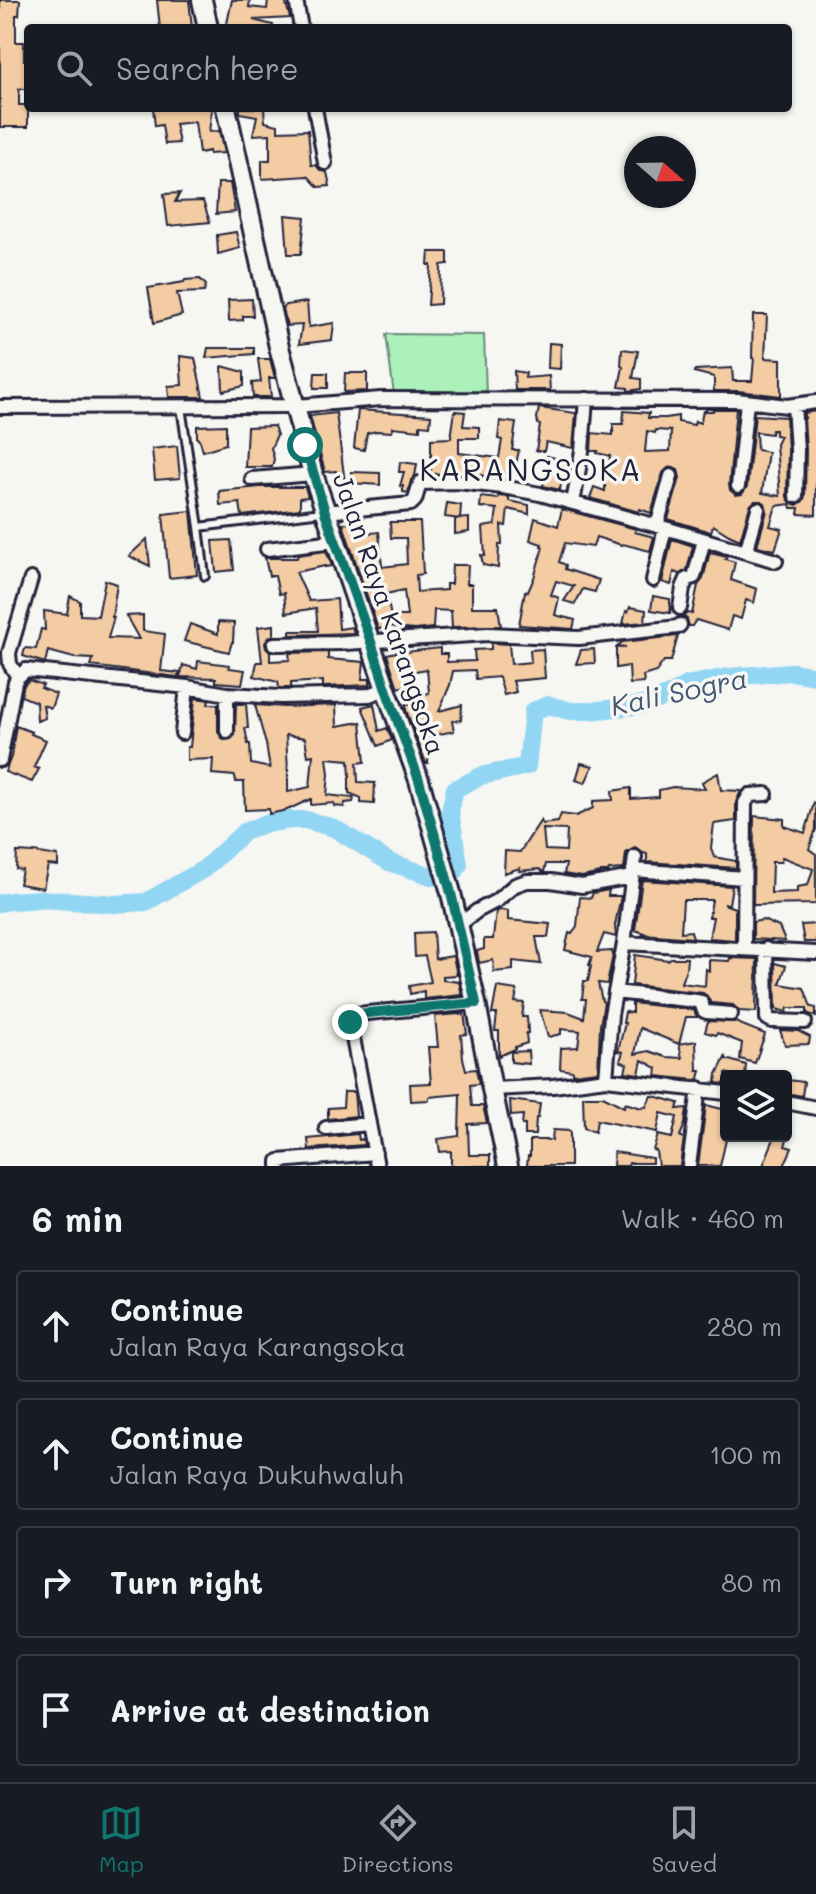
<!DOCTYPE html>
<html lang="en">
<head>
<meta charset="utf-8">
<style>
  :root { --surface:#171b24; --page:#242831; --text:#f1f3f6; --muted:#9ea1a6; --line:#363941; --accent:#0f766e }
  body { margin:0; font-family:Mali,sans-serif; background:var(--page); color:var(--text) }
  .controls { position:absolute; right:24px; bottom:24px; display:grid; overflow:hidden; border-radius:8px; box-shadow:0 2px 6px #0004 }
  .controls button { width:72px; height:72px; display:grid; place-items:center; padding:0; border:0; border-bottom:2px solid var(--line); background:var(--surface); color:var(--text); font:40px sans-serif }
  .compass { position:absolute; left:624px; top:136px; width:72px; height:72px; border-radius:50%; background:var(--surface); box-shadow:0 2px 6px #0004; rotate:110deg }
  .stop { position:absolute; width:24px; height:24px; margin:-18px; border:6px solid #0f766e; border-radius:50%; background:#fff }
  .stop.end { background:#0f766e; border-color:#fff; box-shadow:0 2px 8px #0008 }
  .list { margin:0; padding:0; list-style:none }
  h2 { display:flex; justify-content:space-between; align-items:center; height:104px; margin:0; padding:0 32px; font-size:34px }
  h2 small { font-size:26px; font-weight:400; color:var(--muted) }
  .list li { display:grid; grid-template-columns:52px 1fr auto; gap:24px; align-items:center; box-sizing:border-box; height:112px; margin:0 16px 16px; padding:0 16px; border:2px solid var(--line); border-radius:8px }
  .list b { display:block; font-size:30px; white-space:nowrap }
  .list p { margin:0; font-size:26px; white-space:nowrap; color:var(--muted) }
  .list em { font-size:26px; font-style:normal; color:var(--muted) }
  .icon { flex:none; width:44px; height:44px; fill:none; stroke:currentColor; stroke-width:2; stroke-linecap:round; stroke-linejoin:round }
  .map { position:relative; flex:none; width:816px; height:1166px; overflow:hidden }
  .search { position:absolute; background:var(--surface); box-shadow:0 2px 6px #0004; left:24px; right:24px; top:24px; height:88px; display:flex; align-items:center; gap:20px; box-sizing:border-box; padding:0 28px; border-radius:8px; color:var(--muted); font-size:30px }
  .sheet { height:616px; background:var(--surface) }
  nav { display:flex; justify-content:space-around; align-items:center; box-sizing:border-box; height:112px; border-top:2px solid var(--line); background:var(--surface); font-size:22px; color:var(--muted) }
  nav a { display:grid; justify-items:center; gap:4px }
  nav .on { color:var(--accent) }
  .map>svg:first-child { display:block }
  .green { fill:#acf0ba; stroke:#67897a; stroke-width:2 }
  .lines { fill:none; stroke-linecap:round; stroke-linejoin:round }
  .river { stroke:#92d6f4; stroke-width:18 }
  .building { fill:#f3cca3; stroke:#22223b; stroke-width:2; fill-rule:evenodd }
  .service-casing { stroke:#22223b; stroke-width:12 }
  .minor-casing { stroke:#22223b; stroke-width:18 }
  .secondary-casing { stroke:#22223b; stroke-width:24 }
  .service { stroke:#f6f6f2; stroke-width:6 }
  .minor { stroke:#f6f6f2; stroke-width:12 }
  .secondary { stroke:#f6f6f2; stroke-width:18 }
  .route { stroke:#0f766e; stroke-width:10 }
  .labels { text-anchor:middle; stroke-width:7; stroke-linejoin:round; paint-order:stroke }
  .street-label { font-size:26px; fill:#22223b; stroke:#f6f6f2 }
  .water-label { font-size:28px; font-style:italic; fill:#445872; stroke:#f6f6f2 }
  .quarter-label { font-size:30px; letter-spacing:2px; fill:#22223b; stroke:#f6f6f2 }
</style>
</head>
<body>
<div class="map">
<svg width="816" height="1166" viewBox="0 0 816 1166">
  <rect width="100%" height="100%" fill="#f6f6f2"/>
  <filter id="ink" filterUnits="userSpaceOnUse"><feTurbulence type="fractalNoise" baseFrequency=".0125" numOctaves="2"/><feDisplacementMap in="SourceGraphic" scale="16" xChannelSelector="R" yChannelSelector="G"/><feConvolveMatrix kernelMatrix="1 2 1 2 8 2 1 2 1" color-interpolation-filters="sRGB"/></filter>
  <g filter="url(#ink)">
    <path class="green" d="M386,334L484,335L486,395H394Z"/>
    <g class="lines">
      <path class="river" d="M0,903L11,901L41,899L115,904L146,902L204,869L244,832L264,824L291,820H306L334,828L389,862L434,877L455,872L459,864L450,811L455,789L481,776L527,766L533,711L549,705L570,711H590L643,705L672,694L686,685L728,677L792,672L816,676"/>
    </g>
    <path class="building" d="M0,0H20L19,15H16V42H24V60H28V89H19V105H28V127H0Z
      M157,0H189L192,27L160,28Z
      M232,0H250L249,7L267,9L268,0H285L290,18L253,20L273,25V28H226Z
      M153,108H212L209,132L219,131L224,153L209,154V151L199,153L195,122L175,124L179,143L165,144L162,125L155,126Z
      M240,108H264L265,122L278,125V131L308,130L311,165H316L321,171L327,172L330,186L318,187L308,176L262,179V160H270V134L253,135L257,116L240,113Z
      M218,183H230L235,212L216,214Z
      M180,193L175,202L203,201L210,222L168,226L164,194Z
      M285,215L305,217L301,254H288Z
      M236,232L240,248L218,254L217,235Z
      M429,252H448V264L441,265L440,304L428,305L431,265H428Z
      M200,279L206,285L204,292L177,293L182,315L154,323L148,288L184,282L185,280Z
      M252,299L253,316H243V320L229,321L228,300Z
      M307,302L309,327L334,323L332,340L299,344L302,325L287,326L283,308L286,305Z
      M753,315H767L765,358L781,359V396L738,391H714V377L694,372L695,370L732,368L733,381H752L754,358H752Z
      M549,343L561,344L560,369L548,368Z
      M208,348H254V354L206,358Z
      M622,349L638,351L633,378L641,379V389L628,391V388L619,387L623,367L621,366Z
      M180,356L195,358L203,397H169L168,386L182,385Z
      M258,359H270L275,378H269L271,397H253L252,383L261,382Z
      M222,366L244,372V386L223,391Z
      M514,371L526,373L525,378L549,376L550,390H515Z
      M315,373H328V388H314Z
      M345,373H367V391L344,392Z
      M539,408L576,413L573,448L546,442L544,451H536L540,425L538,424L537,418Z
      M713,409H736L729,485L730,490L736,495L742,494L747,487L755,415L786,417L788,450L787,497L791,503L797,505L803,501L805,496L806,450L804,418H806L804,417V413L816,411V515L798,514L799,508H791L790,504L776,506L770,526L782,529L775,550L757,546L767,511L765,503L761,501H755L750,506L740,540L729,535L713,525L711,532L668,519L680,478L678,470L673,467L668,468L663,473L651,513L640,509L639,512L590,498L594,487L605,491V471L608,472L610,456L597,453L598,451H591L592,433L613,435V424H623L624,411L649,413L648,418H666L678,416V422L694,425L695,421L700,423L703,411H713ZM656,430L671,431L670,451L645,452L647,431L655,433ZM772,430H775V435L780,436L776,444L780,496L762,493L768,452L757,450L756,432L771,434Z
      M358,410L431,415L430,426L420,425V430L393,427L392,432L377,431L367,433L364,450L354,448Z
      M455,411L465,412L463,426L479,427V438H459V453L499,458L502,440L498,439L500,421L516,423L512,450H519L514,474L488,471V476L458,473L431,474V439L451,438Z
      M336,413L341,452L345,483L335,482L336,471L325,472L310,416Z
      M226,425V444L203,451L200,441L197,438V426Z
      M274,426L277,435L271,448L274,459L272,467H245L247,427Z
      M177,446L180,478L155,480L152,449Z
      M547,456L571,462L569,471H563L560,490L543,486Z
      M400,462L417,464L415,476L411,480L408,493L403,492V486H400L404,472H399Z
      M351,472L380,473V485L350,483Z
      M260,487H305L308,497L300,498V509L242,516L240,503L220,505L219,491Z
      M498,496L509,497V501L529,505V514L508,509L506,526L501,525L502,545H499L498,568L483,565L481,555L485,556L483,527L495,525L497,509L480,507L481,497L498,499Z
      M447,503L461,505L460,519L445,517Z
      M562,509L636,529L635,532L654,537L650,551L623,544L622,545L596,537L593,547L565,543L559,562L566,565L565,569L599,580L595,592L583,589L575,604L564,601L574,586L556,581L551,595L559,598L555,615L575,620L573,629L519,625L525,591L528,592L534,578L543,547L541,546L542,544L530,540L535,518L558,526Z
      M191,511L197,575L169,578L163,514Z
      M469,518V532L455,534V519Z
      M360,521L362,534L379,532L382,567L407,564L406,538H391L390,522H420L423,574L416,575L417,592L446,590V584H451L452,565H468L467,584H472V607H498L501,626L452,627L451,611L434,610L433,628L414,630L395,628V626L378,629L343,524ZM404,590L407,616H391L386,594Z
      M147,539L150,566L129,556Z
      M672,539L693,546L687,570L680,574L674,572L671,585L662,582Z
      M231,540L234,570L216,572L213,541Z
      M326,551L332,566L325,567V566L296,572L309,601L337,599L339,629L352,627L354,633L290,635V631H318L316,608L286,613L284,593L279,594L275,576H269L265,558H297L298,555Z
      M710,552L727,556L725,559L735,562L731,580L757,589L754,603L746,600L741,619L732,616L728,630L696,620L692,626H689L687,619L683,616L688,613L692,614L698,585L703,579Z
      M105,580L117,584L112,617H114L108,638L139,639L126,616L143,615V631L165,634L161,671L181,673L177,677L91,666L93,659L74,658L48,651L45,663L23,656L25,648L36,649L41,629L45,630L44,611L67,614L70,596L80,601V615L98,616Z
      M653,596L670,599V613L651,610Z
      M630,607L646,610L645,622L623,624L626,611L628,612Z
      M218,622L234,623L233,642H232L229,652L184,641L190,624L218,634Z
      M274,625V635L269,637L265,643L266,648L270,652V661L290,660L289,653L328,652V659L364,662L362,679H370V685L323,687V681L291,683V688H279L278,682L254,676L257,662H262L258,627Z
      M678,636L671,661H664L656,672L643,676L644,683L630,684L629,666L616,668V648L626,647L618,646L622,642Z
      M491,643L509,644L511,664L531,662L530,650L543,649L545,678L513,681L516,692L504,695L499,677L476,679L475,670L453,671L450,685L439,711L462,705L461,720L452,721L454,731L430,736L428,763H426L406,710V704L417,703L416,696L429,693L427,669L409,672L410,685L398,688L387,654L406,650V652L440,648V654H447V662L475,661L474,650L491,649Z
      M594,649L595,663L576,664L581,650Z
      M198,661L230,665L229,668L245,670L242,684L216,682V678L180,677L183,665L197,669Z
      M29,680L43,685L41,688L56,694L51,708L43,705L45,718L37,721L36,702L21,696L24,685Z
      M195,698L209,700L208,704H218V732L222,738L226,740L231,739L235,735L236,704H246L248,728H245L248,744H250L251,764L270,768L266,744L255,705L285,707L336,705L337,726L361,722L365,762L357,763L358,782L375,783L374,804L361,803V798L349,793V777H350L349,760L327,758L329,774L327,795L354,798L353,802L345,803L344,807L334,806V803L311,805V799L287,810L269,814V809L245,810L244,782H236L235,776L212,774L213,759L187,760V747H190ZM286,735L305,738L308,756L313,755L310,787L288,792V770Z
      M374,704L379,731L387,728L392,740L378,746L362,707Z
      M16,726L32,732L31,734L46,740L34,767L39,769L32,782L5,772L11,757Z
      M581,763L593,766L585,783L576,780Z
      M718,773L721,790L741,791L736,802V821L714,824L711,848L714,857L736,861V868L647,862V854L643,853L635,848L626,853L624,869L609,870L608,872H601V873L582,877L564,874L566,864H546L544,872L539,869L519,871L520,868L504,873L505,851L520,852L541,820L542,824L558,822L561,814L576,816L593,808V801L613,800L612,791L631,788V799L659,797V790L673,787L705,789L702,782ZM543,829L567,830L566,851L545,850Z
      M814,803L816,804V829L809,849L816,854V904L753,905L754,816L784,819V826L805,833ZM782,857L813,869L808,885L797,887V892L771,893L772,862H781Z
      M17,852L33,853L34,852L58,856V866L48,865L43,888L19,884L22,870L16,869Z
      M642,880L732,886L729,904H724L735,908V940L709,938L713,917H709L712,900H683L681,932L691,931L693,938L643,934L644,933L635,930Z
      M609,890L608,896H621L615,925L616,937L604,934L597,952L612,951L613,955L607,984L598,983L602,1001L604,1002L600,1026L598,1071L573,1074V1071L560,1069L561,1048L578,1047L580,1031L561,1029V1034L548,1037L540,1010L568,1012L584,1018L586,999H582L584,981H588L591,966L589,965L592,957L565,950L569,933L572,934L577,926L580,897L591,898L593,893Z
      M499,910L508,911V920L550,924L548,937H536L541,964L513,961V970L494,972L493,960L479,963L477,951L484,949V939H493L496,911Z
      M763,920L779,927L785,941L753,939V922Z
      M816,924V942H804L801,925Z
      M433,932L435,959L453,956L457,975L443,976V980L459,982L462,995L424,999V991L410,994L409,986L431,982L425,956L415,957L414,933Z
      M635,955L668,960L671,958H687L686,969L681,983L705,986L706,969L709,971V960L729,961L730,958L757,959L756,1012L739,1011L733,1005L711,1003L707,996L703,993L632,985Z
      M775,963L786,966L780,984L804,988L811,1007L816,1008V1017L807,1013V1008H788L787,1012L776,1009Z
      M497,987L517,990L515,1002L524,1003L522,1017H527L528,1033H526L527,1043L515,1047V1049L499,1056V1031H495L497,1014H492Z
      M632,1003L694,1010L697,1017H686L679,1044L696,1041L697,1070H701L699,1079L695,1080L656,1076L657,1068L642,1060L639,1074L625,1072L627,1064L620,1061L623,1052L618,1051L625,1023H623L625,1012L632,1013ZM640,1028L679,1044L682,1058L666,1057L649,1051L635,1054Z
      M464,1013L467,1034L461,1035L463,1058L466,1070L476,1069L479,1084L470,1085L472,1106H483L487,1123L468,1124L469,1155H490V1166H451V1151L440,1152L438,1139L459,1136L460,1094L429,1097V1100L411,1101L410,1084L431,1083L428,1047H438L435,1016L459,1014L460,1015Z
      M708,1021L735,1022L765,1034L755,1063L740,1059L742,1043L717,1033L716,1035L705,1032Z
      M780,1030L798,1031L810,1037L809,1044L785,1045Z
      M528,1051L529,1064L511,1062V1052Z
      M726,1056V1059L746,1065L745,1076H736L726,1073V1084L716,1083L717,1074Z
      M788,1080L804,1082L802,1096L786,1093Z
      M344,1092H354L356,1116L328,1119V1108L343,1107Z
      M583,1096H603L624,1107L625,1103L642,1108L643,1106L646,1107L651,1096H654L679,1103L677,1109L687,1108L685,1124L680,1136L684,1138L680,1166H658L656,1151L653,1150L658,1135L672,1138L677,1117L661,1113L657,1132L597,1120L595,1132L584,1128Z
      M510,1100L540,1104L538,1118H536L535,1135H525V1125H522L523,1115L511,1116Z
      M706,1105L726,1110V1140L720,1166H698Z
      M553,1130L570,1131V1166H527L528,1156H530V1140H552Z
      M358,1134L359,1140L363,1139L364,1145L309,1149L308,1139Z
      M775,1136H788L785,1146L792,1148L784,1166H763Z
      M614,1152L652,1158V1163H629L628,1166H613Z"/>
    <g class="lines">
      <g class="service-casing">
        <path id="service" d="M181,407L199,527L322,512
          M199,527L205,576"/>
      </g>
      <g class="minor-casing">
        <path id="minor" d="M296,0L301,28
          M315,108L325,163
          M794,405L797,450L796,496
          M0,407L296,406L381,399L737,400L787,406L816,402
          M252,479L313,474
          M738,486L747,402
          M573,503L582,451L586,399
          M325,512L411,504L415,500L420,483L458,482L503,487L540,494L665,528L776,561
          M657,526L671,476
          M267,549L335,541
          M746,552L758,509
          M653,580L665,528
          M680,608L683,588L687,579L694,577L704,540
          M274,644L345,643L488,634L579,638L678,627L680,625
          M18,677L10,664L9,653L31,579
          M227,731V694
          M182,733L187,687
          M0,760L15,682L18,677L26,670L187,687L227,694L281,697L369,695L386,689
          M633,870L744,878
          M459,925L477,911L496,901L515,885L527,881H551L582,886L632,877
          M624,943L816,953
          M744,948L745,803L750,795L766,794
          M766,949L767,1018L772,1021L805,1022
          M615,992L696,1001L701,1002L704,1011L707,1012L731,1014
          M606,1079L611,1015L624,943L635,857
          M492,1089L553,1086L606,1079L726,1093
          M786,1102L816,1108
          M326,1128L369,1124
          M279,1166V1161L375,1153
          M377,1166L350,1022L351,1018L357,1014L476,1003
          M689,1166L699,1088"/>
      </g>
      <g class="secondary-casing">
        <path id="secondary" d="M202,0L208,28
          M226,108L279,347L313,474L386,689L419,780L451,893L476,1003L492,1089L508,1166"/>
      </g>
      <use href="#service" class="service"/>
      <use href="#minor" class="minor"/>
      <use href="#secondary" class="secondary"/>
    </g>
  </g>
  <g class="lines" filter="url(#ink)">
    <path class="route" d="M305,445L325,512L371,642L386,689L419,780L451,893L476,1003L357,1014L351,1018L350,1022"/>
  </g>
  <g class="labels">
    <g class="street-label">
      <text transform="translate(389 614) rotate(71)" y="9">Jalan Raya Karangsoka</text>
    </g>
    <g class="water-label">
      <text transform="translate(679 692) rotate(-12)" y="10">Kali Sogra</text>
    </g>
    <g class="quarter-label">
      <text x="531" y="481">KARANGSOKA</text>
    </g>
  </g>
</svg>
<div class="controls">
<button><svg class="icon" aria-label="layers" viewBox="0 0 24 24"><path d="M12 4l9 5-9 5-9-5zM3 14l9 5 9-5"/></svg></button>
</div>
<svg class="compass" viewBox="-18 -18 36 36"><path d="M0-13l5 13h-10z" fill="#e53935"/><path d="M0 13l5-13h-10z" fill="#9ea1a6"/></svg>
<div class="stop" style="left:305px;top:445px"></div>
<div class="stop end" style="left:350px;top:1022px"></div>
<div class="search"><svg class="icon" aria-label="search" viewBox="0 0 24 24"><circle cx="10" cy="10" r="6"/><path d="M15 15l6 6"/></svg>Search here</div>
</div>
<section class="sheet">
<h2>6 min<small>Walk · 460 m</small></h2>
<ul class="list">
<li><svg class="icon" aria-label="ahead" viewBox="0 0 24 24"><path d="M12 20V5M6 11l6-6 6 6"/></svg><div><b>Continue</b><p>Jalan Raya Karangsoka</p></div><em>280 m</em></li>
<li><svg class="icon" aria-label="ahead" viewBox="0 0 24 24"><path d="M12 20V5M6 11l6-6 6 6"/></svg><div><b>Continue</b><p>Jalan Raya Dukuhwaluh</p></div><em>100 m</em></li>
<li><svg class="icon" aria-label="right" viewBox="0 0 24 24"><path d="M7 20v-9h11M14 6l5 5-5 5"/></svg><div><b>Turn right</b></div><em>80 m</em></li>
<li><svg class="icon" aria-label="arrive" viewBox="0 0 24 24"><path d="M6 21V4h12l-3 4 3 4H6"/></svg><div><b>Arrive at destination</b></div></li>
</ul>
</section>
<nav>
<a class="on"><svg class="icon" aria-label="map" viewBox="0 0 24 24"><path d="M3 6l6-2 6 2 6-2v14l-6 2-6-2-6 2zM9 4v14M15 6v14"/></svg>Map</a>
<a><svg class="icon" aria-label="directions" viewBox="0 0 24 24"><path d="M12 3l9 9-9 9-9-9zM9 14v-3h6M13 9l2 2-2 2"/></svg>Directions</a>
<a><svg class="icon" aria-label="saved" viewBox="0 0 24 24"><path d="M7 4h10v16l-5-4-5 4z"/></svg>Saved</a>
</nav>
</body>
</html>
